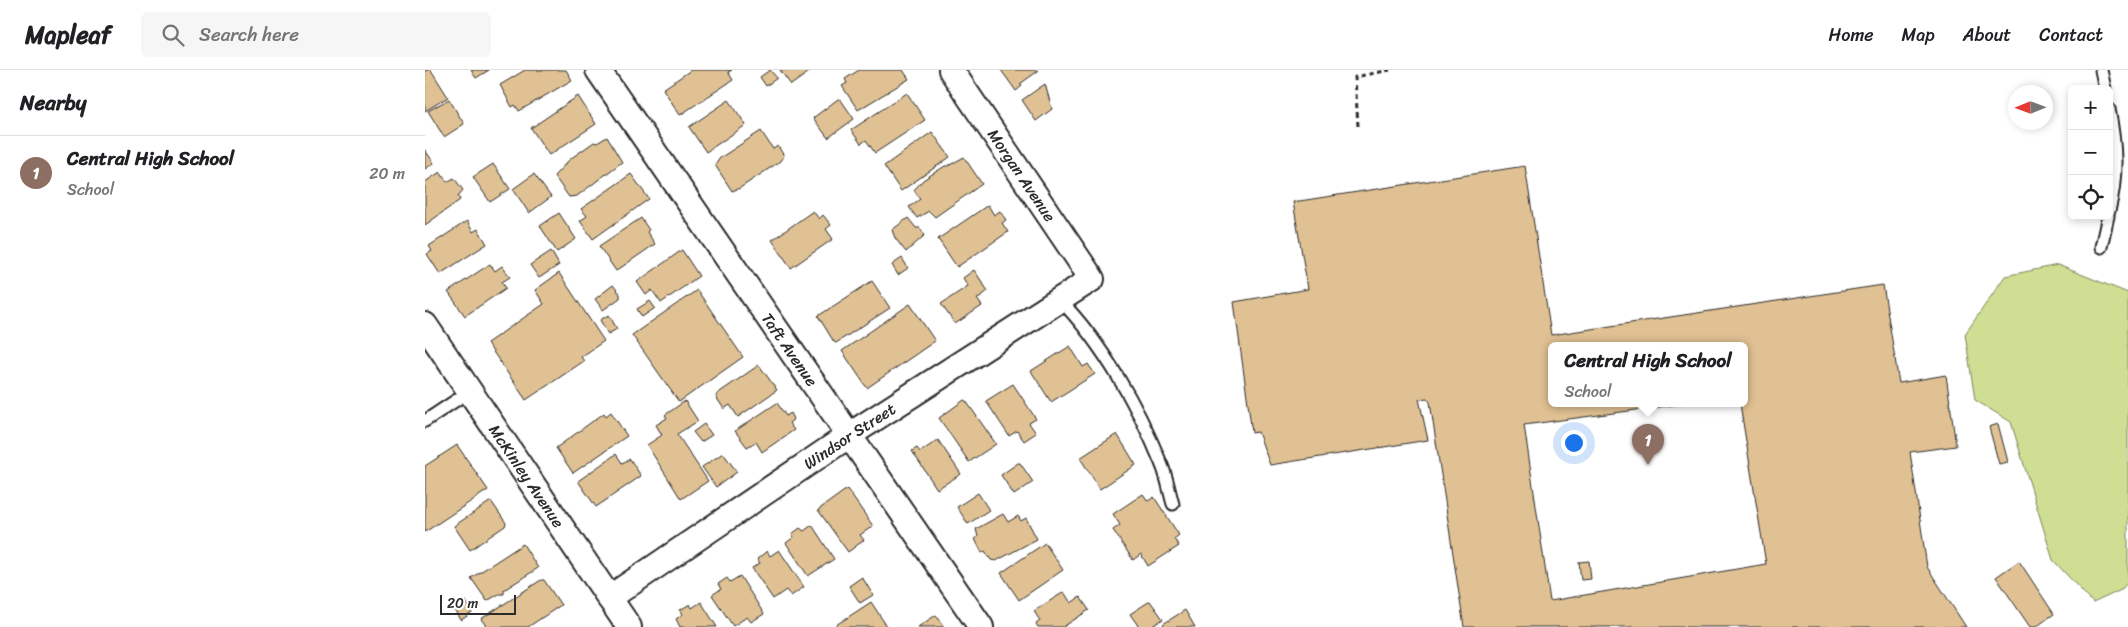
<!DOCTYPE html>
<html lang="en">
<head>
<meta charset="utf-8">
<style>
  :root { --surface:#fff; --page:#f6f6f6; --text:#202124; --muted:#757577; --line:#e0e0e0; --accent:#111827 }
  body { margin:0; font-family:Sriracha,sans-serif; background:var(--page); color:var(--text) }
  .controls { position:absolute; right:15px; top:15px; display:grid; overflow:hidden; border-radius:8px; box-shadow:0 2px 8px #0003 }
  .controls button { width:45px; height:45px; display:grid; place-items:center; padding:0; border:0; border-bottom:1px solid var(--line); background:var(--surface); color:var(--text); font:25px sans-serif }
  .compass { position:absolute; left:1583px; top:15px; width:45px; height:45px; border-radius:50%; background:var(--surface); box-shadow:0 2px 8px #0003; rotate:269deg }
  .scale { position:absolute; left:15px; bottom:12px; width:76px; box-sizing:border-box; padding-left:5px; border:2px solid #2b2b2b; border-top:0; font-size:14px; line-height:18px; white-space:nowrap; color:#2b2b2b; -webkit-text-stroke:4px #fff; paint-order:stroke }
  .you { position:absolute; left:1148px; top:372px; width:18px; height:18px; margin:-12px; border:4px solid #fff; border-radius:50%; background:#1a73e8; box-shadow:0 0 0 8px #1a73e833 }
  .badge { display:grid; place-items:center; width:32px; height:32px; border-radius:50%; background:var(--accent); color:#fff; font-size:16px; font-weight:700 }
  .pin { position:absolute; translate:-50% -41px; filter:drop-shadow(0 1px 2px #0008) }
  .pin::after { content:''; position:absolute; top:26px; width:18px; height:15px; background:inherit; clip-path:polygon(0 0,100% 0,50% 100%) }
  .popup { position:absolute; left:1123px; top:272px; width:200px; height:65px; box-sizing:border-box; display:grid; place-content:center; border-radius:8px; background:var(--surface); filter:drop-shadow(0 1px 4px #0005); font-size:16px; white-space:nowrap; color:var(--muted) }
  .popup b { font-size:19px; color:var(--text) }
  .popup::after { content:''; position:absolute; left:50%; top:100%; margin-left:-10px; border:10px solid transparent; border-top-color:var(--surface) }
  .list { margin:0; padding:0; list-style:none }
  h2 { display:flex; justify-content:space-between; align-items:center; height:65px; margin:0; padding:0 20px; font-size:21px }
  h2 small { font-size:16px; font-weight:400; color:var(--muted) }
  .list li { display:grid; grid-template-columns:32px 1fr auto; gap:15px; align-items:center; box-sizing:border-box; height:75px; padding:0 20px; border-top:1px solid var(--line) }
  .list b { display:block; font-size:19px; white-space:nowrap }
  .list p { margin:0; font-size:16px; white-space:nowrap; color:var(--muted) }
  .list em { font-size:16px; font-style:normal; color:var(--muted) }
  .icon { flex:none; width:28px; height:28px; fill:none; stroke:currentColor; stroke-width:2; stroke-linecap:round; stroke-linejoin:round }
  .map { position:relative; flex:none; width:1703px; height:557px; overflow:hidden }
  header { display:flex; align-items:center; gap:30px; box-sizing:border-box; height:70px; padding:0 25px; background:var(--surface); border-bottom:1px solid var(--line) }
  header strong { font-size:24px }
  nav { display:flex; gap:28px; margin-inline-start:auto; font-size:18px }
  .search { width:350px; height:45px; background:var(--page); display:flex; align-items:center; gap:12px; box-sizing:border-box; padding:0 18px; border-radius:8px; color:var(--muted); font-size:19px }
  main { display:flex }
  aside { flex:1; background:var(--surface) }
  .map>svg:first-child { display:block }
  .green { fill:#cede92; stroke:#7c845e }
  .building { fill:#e0c193; stroke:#2b2b2b; fill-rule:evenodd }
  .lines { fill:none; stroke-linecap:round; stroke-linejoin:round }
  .service-casing { stroke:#2b2b2b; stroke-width:15 }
  .minor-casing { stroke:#2b2b2b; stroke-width:28 }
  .path { stroke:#2b2b2b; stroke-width:3; stroke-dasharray:5 4; stroke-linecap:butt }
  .service { stroke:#fff; stroke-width:11 }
  .minor { stroke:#fff; stroke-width:24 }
  .labels { text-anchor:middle; stroke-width:4.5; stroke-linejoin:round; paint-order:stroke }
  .street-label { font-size:16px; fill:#2b2b2b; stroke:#fff }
</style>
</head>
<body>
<header>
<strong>Mapleaf</strong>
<div class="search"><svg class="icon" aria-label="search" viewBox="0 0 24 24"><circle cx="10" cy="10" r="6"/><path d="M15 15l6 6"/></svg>Search here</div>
<nav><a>Home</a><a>Map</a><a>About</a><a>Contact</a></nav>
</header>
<main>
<aside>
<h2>Nearby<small></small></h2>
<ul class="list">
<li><span class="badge" style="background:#8d6e63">1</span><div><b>Central High School</b><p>School</p></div><em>20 m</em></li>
</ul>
</aside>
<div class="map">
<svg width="1703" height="557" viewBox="0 0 1703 557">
  <rect width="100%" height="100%" fill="#fff"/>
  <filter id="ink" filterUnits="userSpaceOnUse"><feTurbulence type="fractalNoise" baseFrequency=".02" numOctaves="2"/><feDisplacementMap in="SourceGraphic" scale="10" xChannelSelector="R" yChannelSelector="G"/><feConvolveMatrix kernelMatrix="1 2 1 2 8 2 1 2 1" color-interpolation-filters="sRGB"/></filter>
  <g filter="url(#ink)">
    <path class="green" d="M1633,195L1703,223V512L1696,520L1668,533L1628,490L1586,352L1550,330L1540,264L1580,206Z"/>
    <path class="building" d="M0,0H6L23,27L0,41Z
      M46,0H64L51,8Z
      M141,0L147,10L94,41L90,35L87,37L75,15L100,0Z
      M266,0H307L303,2L308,10L255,45L238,19Z
      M345,0L352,8L341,16L335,7Z
      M355,0H387L366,15Z
      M434,0H478L484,9L433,40L417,16L422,13L420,9Z
      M576,0H612L613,1L595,14L597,16L591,21Z
      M620,14L627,39L611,51L597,30Z
      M482,23L500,50L450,83L441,70L436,74L426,60Z
      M153,26L171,54L124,85L106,58Z
      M24,29L39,54L19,67L3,41Z
      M413,29L416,30L429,49L403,68L388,48Z
      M304,30L321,55L281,82L264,57Z
      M336,61L348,79L353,76L359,86L354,92L315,118L307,121L290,95L295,88Z
      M507,62L525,87L476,121L459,96Z
      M182,67L197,92L152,126L144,127L129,106L145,89L169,72L172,73Z
      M0,80L9,93L0,99Z
      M539,87L557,114L510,147L504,141L492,148L484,137L495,129L489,120L498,110L520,96H523Z
      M68,94L85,119L65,132L48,107Z
      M1100,96L1126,265L1458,215L1474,313L1521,305L1531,376L1485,382L1502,497L1541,557H1039L1005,332L1002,328L994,329L1003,370L845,395L833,362L827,363L809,232L883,219L868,132ZM1127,276H1319V334H1315L1341,494L1125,531L1099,355L1256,334H1127Z
      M15,102L22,112L29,108L38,120L33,126L35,130L0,155V112Z
      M109,104L126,127L104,143L88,119Z
      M206,104L224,129L168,169L155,151L162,146L156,139Z
      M563,135L569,145L575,141L581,150L577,153L583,162L532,197L513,169Z
      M388,141L394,149L398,145L406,155L401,159L408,169L366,198L347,170Z
      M134,143L151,169L132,182L115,156Z
      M216,148L224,160L222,162L230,174L191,201L174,176Z
      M483,148L491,158H495L500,165L481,182L470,168L467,160Z
      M42,151L48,162L53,159L62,174L15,204L2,184L7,181L4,176Z
      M257,180L274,206L236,233L227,220L221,225L212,212Z
      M126,181L134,195L114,208L105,195Z
      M477,188L483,198L473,205L467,195Z
      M65,194L70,201L77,196L85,207L77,212L81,218L40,246L23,222Z
      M549,200L563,221L552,229L557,236L530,254L516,234L543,216L538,208Z
      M134,203L179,271L156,287L159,291L101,330L62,273L119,234L110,220Z
      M447,211L465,238L411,273L409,272L393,246Z
      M188,215L195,224V228L178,240L170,229Z
      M272,220L318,287L254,332L207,265Z
      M225,231L230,238L217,247L212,239Z
      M485,234L510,271L442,318L417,281Z
      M184,245L192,259L183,264L175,250Z
      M645,276L658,297L663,294L670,304L626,332L606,301Z
      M334,295L352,320L313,347L305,335L299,339L291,327L292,324Z
      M588,314L611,349L604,353L611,363L599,371L592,361L584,366L561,331Z
      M539,330L541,331L571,374L544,392L514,348Z
      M260,331L273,351L252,364L283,411L256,429L222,375L237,365L231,355L242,348L240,345Z
      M352,333L361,346L366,343L369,349L364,353L369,360L337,382L331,372L322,377L310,361Z
      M186,342L202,366L148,403L131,378L179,343L181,346Z
      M279,354L287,365L276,372L268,362Z
      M1573,354L1583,392L1574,394L1564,357Z
      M692,364L711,395L675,419L655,388Z
      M513,370L536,404L512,419L487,381L492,378L495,382Z
      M32,375L63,420L0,462V396Z
      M298,383L312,402L291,417L277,397Z
      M191,384L197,393L205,389L216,406L171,437L153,411Z
      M593,393H595L608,412L589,425L576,405Z
      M422,419L448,456L435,465L439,470L423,482L393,440Z
      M553,423L564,440L543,454L532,437Z
      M718,424L723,431L729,427L754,465L749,469L754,476L723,496L716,484L708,490L688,460L695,455L688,444Z
      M66,431L81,453L80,456L45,480L29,456Z
      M578,444L583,452L593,446L596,451L601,448L612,469L571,491L566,490L560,481L557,483L550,469L553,467L551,459Z
      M387,455L409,489L383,506L361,473L369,467L367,464L375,458L379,461Z
      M620,473L638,500L594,530L576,503Z
      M98,474L113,498L79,520V524H74L62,531L46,508Z
      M354,480L379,517L366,526L361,520L348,529L327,498L335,493L332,489L342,481L345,486Z
      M1164,491L1166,509L1156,510L1154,492Z
      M1594,491L1629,544L1611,557H1605L1571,507Z
      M315,506L339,544L326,552L322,547L308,556L287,525L296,519L293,514L302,508L305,512Z
      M437,507L448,525L435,533L424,516Z
      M116,510H119L136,535L103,557H62L56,549Z
      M639,522L646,533L655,527L664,540L638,557H613L611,554L615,551L609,541Z
      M41,531L47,543L36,550L29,538Z
      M725,531L738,549L726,557H714L705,544Z
      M276,532L292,557H255L251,549L258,544L255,540L265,534L267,538Z
      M446,532L461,555L457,557H408Z
      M760,540L770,557H740L738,554Z
      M511,545L519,557H493Z"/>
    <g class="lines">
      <g class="service-casing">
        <path id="service" d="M1676,0L1680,19
          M1684,39C1691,75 1693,105 1684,141
          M1676,177L1683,146
          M635,230C678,274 713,337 736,393C742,406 744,421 748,434
          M0,351L45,321"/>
      </g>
      <g class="minor-casing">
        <g id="minor">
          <path id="s1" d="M173,0L556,557"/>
          <path id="s2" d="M0,255L204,557"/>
          <path id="s3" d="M184,528L426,364L667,209L526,0"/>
        </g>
      </g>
      <path class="path" d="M933,56L930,7L965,0"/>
      <use href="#service" class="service"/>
      <use href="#minor" class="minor"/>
    </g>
  </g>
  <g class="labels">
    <g class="street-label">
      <text transform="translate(597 105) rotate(56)" y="6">Morgan Avenue</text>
      <text dy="6" stroke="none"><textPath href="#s1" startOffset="339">Taft Avenue</textPath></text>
      <text dy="6" stroke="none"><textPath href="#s3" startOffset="290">Windsor Street</textPath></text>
      <text dy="6" stroke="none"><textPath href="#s2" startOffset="182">McKinley Avenue</textPath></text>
    </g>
  </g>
</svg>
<div class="controls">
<button>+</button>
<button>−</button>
<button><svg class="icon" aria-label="locate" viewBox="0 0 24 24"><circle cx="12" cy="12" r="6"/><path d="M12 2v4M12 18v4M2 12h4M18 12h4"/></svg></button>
</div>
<svg class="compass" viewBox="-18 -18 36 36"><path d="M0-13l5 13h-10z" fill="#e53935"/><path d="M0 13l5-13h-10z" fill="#757577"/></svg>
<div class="scale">20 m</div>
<div class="you"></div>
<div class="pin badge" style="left:1223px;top:395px;background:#8d6e63">1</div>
<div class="popup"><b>Central High School</b>School</div>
</div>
</main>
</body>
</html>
